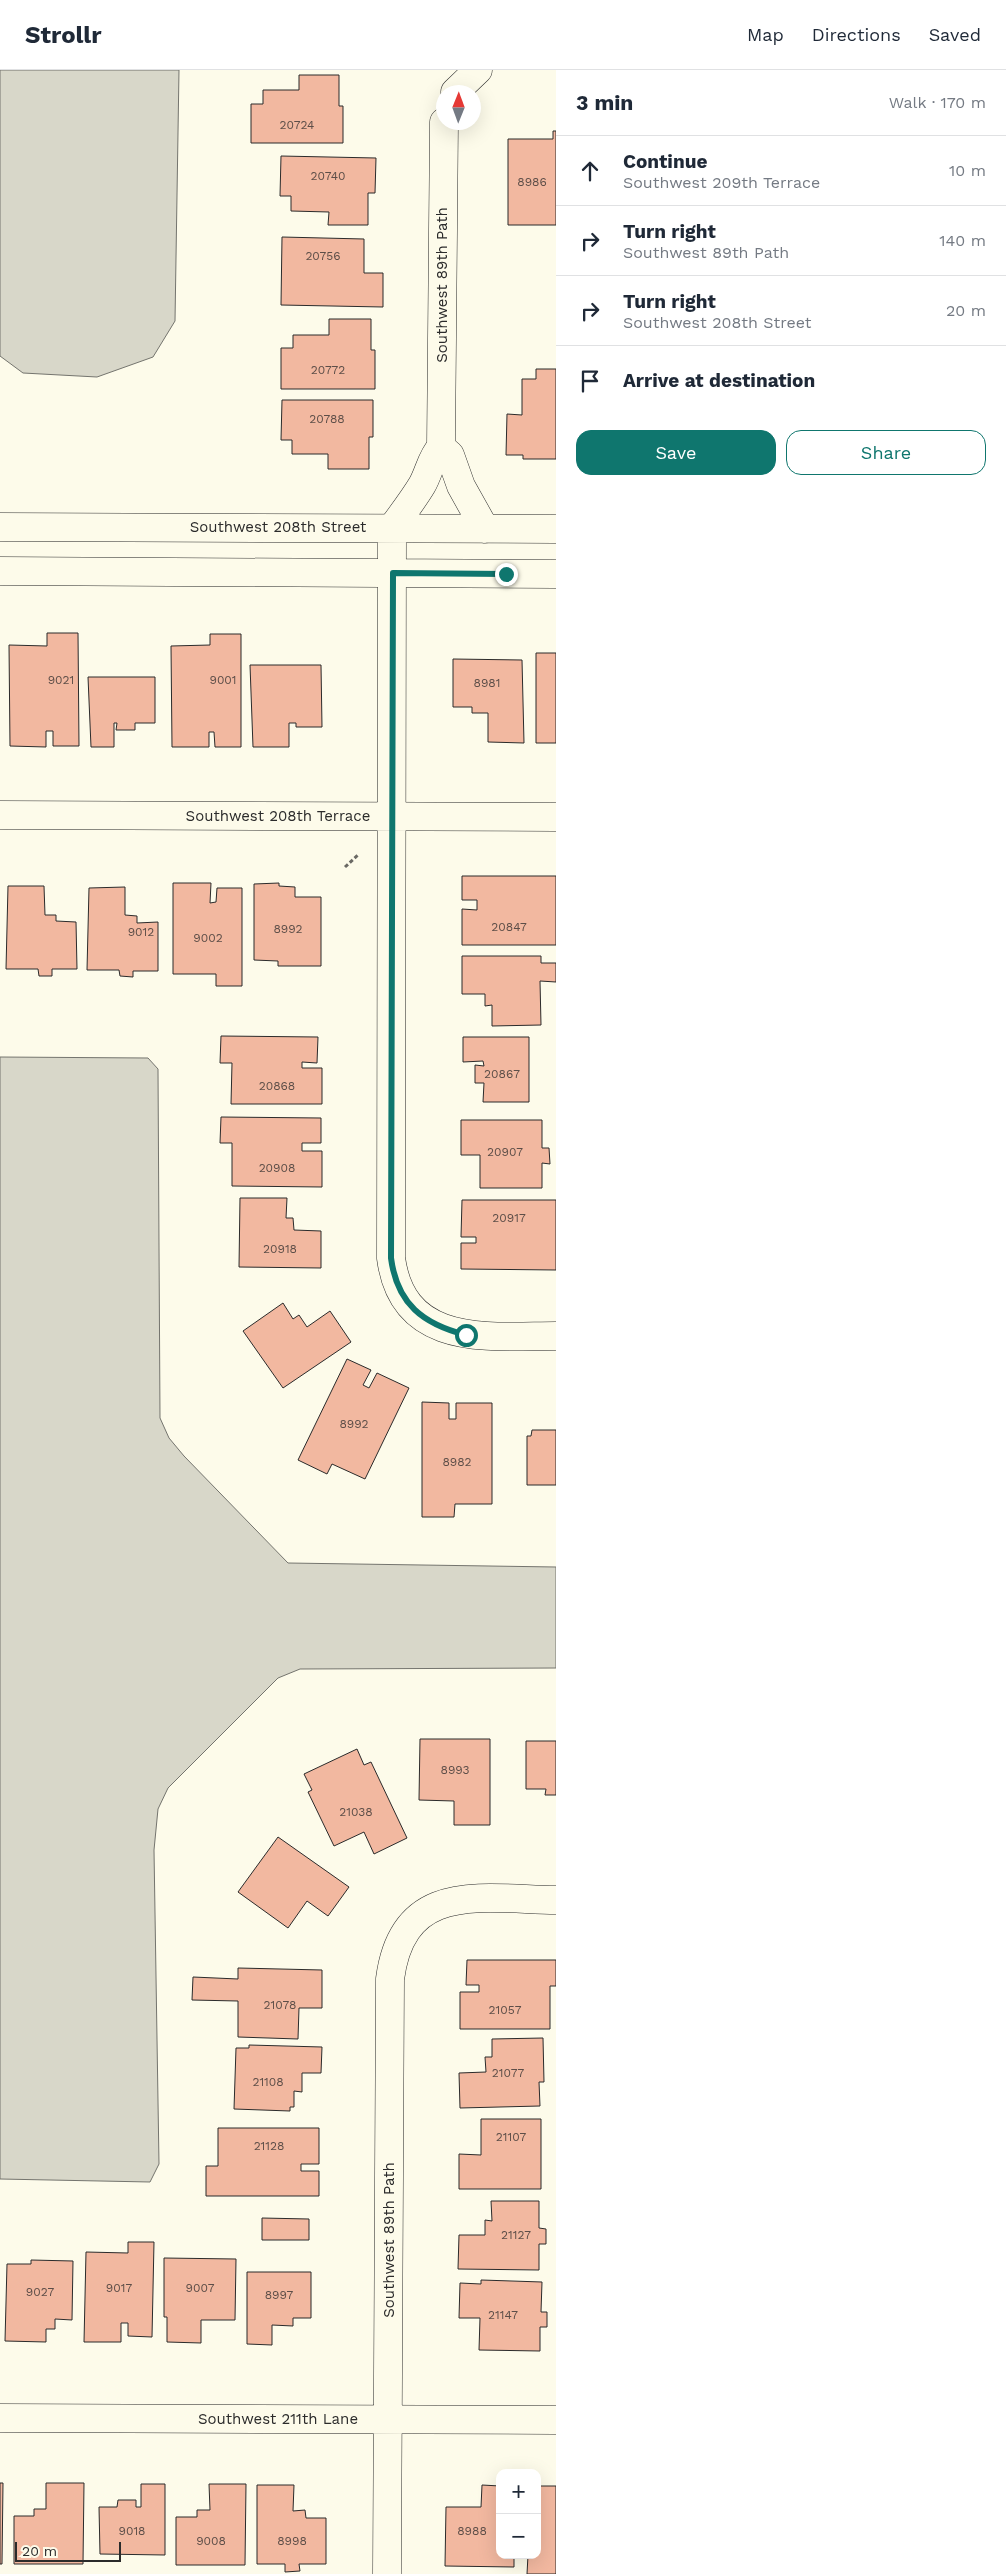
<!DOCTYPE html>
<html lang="en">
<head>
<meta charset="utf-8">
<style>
  :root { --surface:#fff; --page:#f2f2f3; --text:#1f2937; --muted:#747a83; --line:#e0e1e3; --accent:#0f766e }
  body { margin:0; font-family:"Work Sans",sans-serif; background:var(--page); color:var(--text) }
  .controls { position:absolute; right:15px; bottom:15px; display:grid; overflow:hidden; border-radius:10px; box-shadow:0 5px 20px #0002 }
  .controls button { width:45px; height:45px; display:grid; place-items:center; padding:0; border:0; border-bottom:1px solid var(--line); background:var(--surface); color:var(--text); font:25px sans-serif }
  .compass { position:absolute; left:436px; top:15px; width:45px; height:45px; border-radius:50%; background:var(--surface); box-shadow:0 5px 20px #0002; rotate:1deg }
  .scale { position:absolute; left:15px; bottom:12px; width:106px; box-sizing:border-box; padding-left:5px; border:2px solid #2b2b2b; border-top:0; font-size:14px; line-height:18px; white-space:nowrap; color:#2b2b2b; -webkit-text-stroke:4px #fdfbea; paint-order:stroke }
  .stop { position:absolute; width:15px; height:15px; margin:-11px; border:4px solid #0f766e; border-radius:50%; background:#fff }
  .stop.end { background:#0f766e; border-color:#fff; box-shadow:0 1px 5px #0008 }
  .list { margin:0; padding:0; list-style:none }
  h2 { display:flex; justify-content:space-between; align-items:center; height:65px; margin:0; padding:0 20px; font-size:21px }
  h2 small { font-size:16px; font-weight:400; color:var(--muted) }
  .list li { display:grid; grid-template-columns:32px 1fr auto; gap:15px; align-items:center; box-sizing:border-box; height:70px; padding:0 20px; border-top:1px solid var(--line) }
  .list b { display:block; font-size:19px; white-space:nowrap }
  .list p { margin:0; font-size:16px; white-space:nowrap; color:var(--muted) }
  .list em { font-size:16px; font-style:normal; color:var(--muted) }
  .actions { display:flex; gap:10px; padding:15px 20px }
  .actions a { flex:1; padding:11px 0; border:1px solid var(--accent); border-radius:15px; text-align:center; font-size:18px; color:var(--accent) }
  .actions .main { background:var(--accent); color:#fff }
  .icon { flex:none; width:28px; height:28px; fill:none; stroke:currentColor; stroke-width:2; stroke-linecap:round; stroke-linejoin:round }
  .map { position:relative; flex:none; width:556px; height:2504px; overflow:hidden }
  header { display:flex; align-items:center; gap:30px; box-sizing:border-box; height:70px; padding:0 25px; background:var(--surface); border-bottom:1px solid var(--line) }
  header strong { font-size:24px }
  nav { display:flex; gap:28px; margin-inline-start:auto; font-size:18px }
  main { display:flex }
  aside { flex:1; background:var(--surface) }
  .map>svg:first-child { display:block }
  .water { fill:#d8d7c9; stroke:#74746e }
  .building { fill:#f2b8a0; stroke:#2b2b2b }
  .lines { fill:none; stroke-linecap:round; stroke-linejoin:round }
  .minor-casing { stroke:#2b2b2b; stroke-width:29 }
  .path { stroke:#6a6964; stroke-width:3; stroke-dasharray:4 2.5; stroke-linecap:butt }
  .minor { stroke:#fdfbea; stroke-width:28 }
  .route { stroke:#0f766e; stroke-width:6 }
  .labels { text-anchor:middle; stroke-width:4; stroke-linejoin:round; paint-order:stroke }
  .number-label { font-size:12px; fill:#5d4e48 }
  .street-label { font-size:15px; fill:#2b2b2b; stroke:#fdfbea }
</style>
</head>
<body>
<header>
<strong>Strollr</strong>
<nav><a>Map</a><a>Directions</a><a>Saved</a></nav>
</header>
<main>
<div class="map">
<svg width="556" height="2504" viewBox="0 0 556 2504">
  <rect width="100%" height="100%" fill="#fdfbea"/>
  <path class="water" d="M0,0H179L175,251L153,287L97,307L23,303L0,286Z
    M0,987L148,988L158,999L160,1348L169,1368L184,1386L288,1493L556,1497V1598L300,1599L278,1608L168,1718L158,1739L154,1780L159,2094L150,2112L0,2109Z"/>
  <path class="building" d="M299,5H339V36H343V73H251V34H263V20H299Z
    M553,61H556V155H508V69H553Z
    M281,86L376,88L375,123H368V155H328L329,142L291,141V126H280Z
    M282,167L364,169V203H383V237L281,235Z
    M329,249H371V280H375V319H281V278H293V265H329Z
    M536,299H556V389H523V385H506L507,344L522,345V309H536Z
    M282,330H373V367H369V399H328V384H292V370H281Z
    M47,563H78L79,676H53V661H46V677L10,676L9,575L47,576Z
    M210,564H241V677H215L214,662H209V677H172L171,576L210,575Z
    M536,583H556V673H536Z
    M453,589L522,590L524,673L488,672V643H472V637H453Z
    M250,595H321L322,657H296V653H289V677H253Z
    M88,607H155V653H135V660H116L117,653H114V677H91Z
    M462,806H556V875H462V839L477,840V830H462Z
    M173,813H211L210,833L216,832L217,818H242V916H216V904H173Z
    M279,813V816L295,817V827H321V896H278V891L254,890V814Z
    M8,816H44L45,845H56V851L76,852L77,899H52V906H39L38,899H6Z
    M125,817V845L137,846V853L158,852V901H133V907L120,906L119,900H87L89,818Z
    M462,886H541V893H556V912L540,911L541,955L492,956V935L485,936V924H462Z
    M221,966L318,967L317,993L302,992V998H322V1034H231L232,993H220Z
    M463,967H529V1032H483L484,1013H475V995L484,996L483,991L463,992Z
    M221,1047L321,1048V1073H302V1081H322V1117L232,1116V1073H220Z
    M461,1050H542V1078H549L550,1094L542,1093V1118H480V1085H461Z
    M240,1128H287L286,1148H293L294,1160L321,1161V1198L239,1197Z
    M462,1130H556V1200L461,1199V1173H476V1167H461Z
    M283,1233L293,1249L299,1245L307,1257L330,1241L351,1272L283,1318L243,1261Z
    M347,1289L371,1300L363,1315L369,1318L377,1303L409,1318L365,1409L332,1394L327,1404L298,1390Z
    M422,1332L449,1333V1349H456V1333H492V1434H455L454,1447H422Z
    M532,1360H556V1415H527V1366H531Z
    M420,1669H490V1755H454V1731L419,1730Z
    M526,1671H556V1725H545L546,1719H526Z
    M357,1679L364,1695L371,1692L407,1768L374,1784L364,1762L334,1776L308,1722L312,1720L304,1704Z
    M278,1767L349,1817L328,1846L307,1831L288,1858L238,1822Z
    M467,1890H556V1916H550V1959H460V1922H479V1915H466Z
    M238,1898L322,1900V1938H299L298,1969L238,1967V1931L192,1930L193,1907L238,1909Z
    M543,1968L544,2012H539L540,2036L460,2038L459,2003L486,2002L485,1987H492V1969Z
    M249,1975L322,1977L321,2003H302V2022L294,2021V2037H290V2041L234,2039L236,1978H249Z
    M481,2049H541V2119H459V2084L481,2085Z
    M218,2058H319V2094H301V2101H319V2126H206V2096H218Z
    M491,2131H539V2158L546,2159V2174H539V2200L458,2199L459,2165H485V2150L492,2151Z
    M262,2148L309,2149V2170H262Z
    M128,2172H154L152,2267L128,2266V2253H121V2272H84L86,2182L128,2183Z
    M164,2188L236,2189L235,2250H201V2273L167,2272V2247H164Z
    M31,2190L73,2191L72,2250L55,2249V2259H46V2272L5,2271L7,2194H31Z
    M247,2202H311V2248H293V2256L272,2255V2275L247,2274Z
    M481,2210L542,2212L541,2242H547V2257H540V2281L479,2280L480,2248H459L460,2213L481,2214Z
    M0,2413H3L2,2494H0Z
    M46,2413H84L83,2494H14V2446H34V2439H46Z
    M141,2414H165V2485L100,2484L99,2437H117L118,2430H136V2437H141Z
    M209,2414H246L245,2495H176V2447H197V2440H210Z
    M257,2415H294L293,2441L305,2440L306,2448H326V2494H299L300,2501L285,2502V2494H257Z
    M482,2415L500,2416V2485H514V2497L445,2496L446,2437H481Z
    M537,2416H556V2504H527L528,2485H537Z"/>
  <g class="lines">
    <g class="minor-casing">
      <path id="minor" d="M455,22L478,0
        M444,52L441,377C431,388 429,403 422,415C413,430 402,444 392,458L391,1188C403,1278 488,1266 556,1266
        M441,377L450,385L461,416L485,459
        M0,457L556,459
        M0,501L556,504
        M0,745L556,747
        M0,2348L556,2350
        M387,2504L390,1909C403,1810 481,1829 556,1830"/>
    </g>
    <path class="path" d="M345,797L358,785"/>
    <use href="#minor" class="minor"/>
  </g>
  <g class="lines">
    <path class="route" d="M466,1265C423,1254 397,1234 391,1188L393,503L506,504"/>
  </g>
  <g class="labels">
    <g class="number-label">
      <text x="297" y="59">20724</text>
      <text x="328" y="110">20740</text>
      <text x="532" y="116">8986</text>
      <text x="323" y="190">20756</text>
      <text x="328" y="304">20772</text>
      <text x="327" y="353">20788</text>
      <text x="61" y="614">9021</text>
      <text x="223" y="614">9001</text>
      <text x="487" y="617">8981</text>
      <text x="509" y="861">20847</text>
      <text x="288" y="863">8992</text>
      <text x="141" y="866">9012</text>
      <text x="208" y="872">9002</text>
      <text x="502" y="1008">20867</text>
      <text x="277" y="1020">20868</text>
      <text x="505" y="1086">20907</text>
      <text x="277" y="1102">20908</text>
      <text x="509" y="1152">20917</text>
      <text x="280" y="1183">20918</text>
      <text x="354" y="1358">8992</text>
      <text x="457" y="1396">8982</text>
      <text x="455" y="1704">8993</text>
      <text x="356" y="1746">21038</text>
      <text x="280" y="1939">21078</text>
      <text x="505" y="1944">21057</text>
      <text x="508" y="2007">21077</text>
      <text x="268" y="2016">21108</text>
      <text x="511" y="2071">21107</text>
      <text x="269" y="2080">21128</text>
      <text x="516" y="2169">21127</text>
      <text x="119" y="2222">9017</text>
      <text x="200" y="2222">9007</text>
      <text x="40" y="2226">9027</text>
      <text x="279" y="2229">8997</text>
      <text x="503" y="2249">21147</text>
      <text x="132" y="2465">9018</text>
      <text x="472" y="2465">8988</text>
      <text x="211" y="2475">9008</text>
      <text x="292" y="2475">8998</text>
    </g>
    <g class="street-label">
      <text transform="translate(442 215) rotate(-90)" y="5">Southwest 89th Path</text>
      <text x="278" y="462">Southwest 208th Street</text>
      <text x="278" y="751">Southwest 208th Terrace</text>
      <text transform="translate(389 2170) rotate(-90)" y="5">Southwest 89th Path</text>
      <text x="278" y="2354">Southwest 211th Lane</text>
    </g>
  </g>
</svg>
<div class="controls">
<button>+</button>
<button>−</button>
</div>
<svg class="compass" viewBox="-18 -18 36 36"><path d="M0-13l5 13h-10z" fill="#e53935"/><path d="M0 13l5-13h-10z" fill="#747a83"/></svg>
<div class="scale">20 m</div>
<div class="stop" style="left:466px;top:1265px"></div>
<div class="stop end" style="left:506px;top:504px"></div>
</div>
<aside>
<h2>3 min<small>Walk · 170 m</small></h2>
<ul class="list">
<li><svg class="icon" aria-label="ahead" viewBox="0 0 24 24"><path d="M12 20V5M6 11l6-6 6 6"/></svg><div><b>Continue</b><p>Southwest 209th Terrace</p></div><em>10 m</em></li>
<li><svg class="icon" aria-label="right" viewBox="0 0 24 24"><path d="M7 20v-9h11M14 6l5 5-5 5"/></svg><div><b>Turn right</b><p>Southwest 89th Path</p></div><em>140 m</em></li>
<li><svg class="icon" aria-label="right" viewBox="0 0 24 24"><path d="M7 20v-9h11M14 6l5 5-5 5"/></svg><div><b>Turn right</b><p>Southwest 208th Street</p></div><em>20 m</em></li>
<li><svg class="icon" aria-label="arrive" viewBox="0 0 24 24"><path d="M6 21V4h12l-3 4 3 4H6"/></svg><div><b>Arrive at destination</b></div></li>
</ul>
<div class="actions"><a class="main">Save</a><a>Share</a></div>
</aside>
</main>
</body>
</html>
